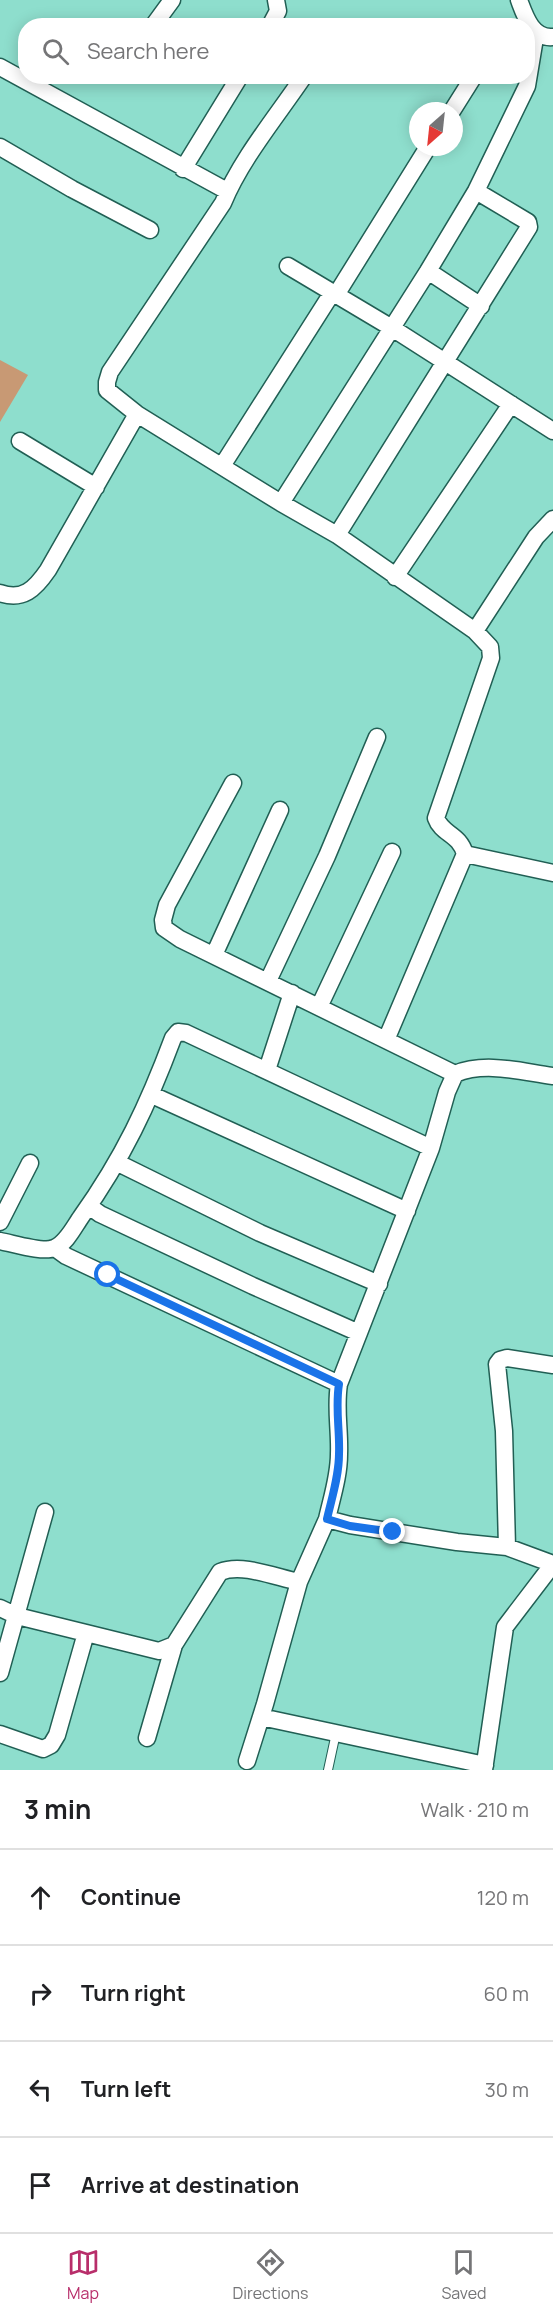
<!DOCTYPE html>
<html lang="en">
<head>
<meta charset="utf-8">
<style>
  :root { --surface:#fff; --page:#f6f6f6; --text:#202124; --muted:#757577; --line:#e0e0e0; --accent:#b82e6a }
  body { margin:0; font-family:Manrope,sans-serif; background:var(--page); color:var(--text) }
  .compass { position:absolute; left:409px; top:102px; width:54px; height:54px; border-radius:50%; background:var(--surface); box-shadow:0 3px 15px #0003; rotate:207deg }
  .stop { position:absolute; width:18px; height:18px; margin:-14px; border:4px solid #1a73e8; border-radius:50%; background:#fff }
  .stop.end { background:#1a73e8; border-color:#fff; box-shadow:0 2px 6px #0008 }
  .list { margin:0; padding:0; list-style:none }
  h2 { display:flex; justify-content:space-between; align-items:center; height:78px; margin:0; padding:0 24px; font-size:26px }
  h2 small { font-size:20px; font-weight:400; color:var(--muted) }
  .list li { display:grid; grid-template-columns:39px 1fr auto; gap:18px; align-items:center; box-sizing:border-box; height:96px; padding:0 24px; border-top:2px solid var(--line) }
  .list b { display:block; font-size:22px; white-space:nowrap }
  .list em { font-size:20px; font-style:normal; color:var(--muted) }
  .icon { flex:none; width:33px; height:33px; fill:none; stroke:currentColor; stroke-width:2; stroke-linecap:round; stroke-linejoin:round }
  .map { position:relative; flex:none; width:553px; height:1770px; overflow:hidden }
  .search { position:absolute; background:var(--surface); box-shadow:0 3px 15px #0003; left:18px; right:18px; top:18px; height:66px; display:flex; align-items:center; gap:15px; box-sizing:border-box; padding:0 21px; border-radius:24px; color:var(--muted); font-size:22px }
  .sheet { height:462px; background:var(--surface) }
  nav { display:flex; justify-content:space-around; align-items:center; box-sizing:border-box; height:84px; border-top:2px solid var(--line); background:var(--surface); font-size:16px; color:var(--muted) }
  nav a { display:grid; justify-items:center; gap:3px }
  nav .on { color:var(--accent) }
  .map>svg:first-child { display:block }
  .green { fill:#c89974 }
  .lines { fill:none; stroke-linecap:round; stroke-linejoin:round }
  .lane-casing { stroke:#215f54; stroke-width:10 }
  .street-casing { stroke:#215f54; stroke-width:19 }
  .lane { stroke:#fff; stroke-width:8 }
  .street { stroke:#fff; stroke-width:16 }
  .route { stroke:#1a73e8; stroke-width:8 }
</style>
</head>
<body>
<div class="map">
<svg width="553" height="1770" viewBox="0 0 553 1770">
  <rect width="100%" height="100%" fill="#8edecd"/>
  <path class="green" d="M0,360L28,375L0,422Z"/>
  <g class="lines">
    <g class="lane-casing">
      <path id="lane" d="M328,1770L336,1733"/>
    </g>
    <g class="street-casing">
      <path id="street" d="M519,0C525,16 532,39 553,37
        M153,26L172,0
        M270,26L278,11L276,0
        M0,67L227,191
        M304,76C277,116 241,159 223,203L110,372L107,382V390L137,414L281,503L428,271L476,191L527,86L536,32
        M452,111L474,76
        M0,147L72,189L150,230
        M183,169L240,76
        M288,266L392,328L553,431
        M428,271L481,306
        M336,295L428,147
        M20,441L96,487
        M222,466L332,293
        M281,503L337,535L475,631L490,647L491,658L436,818C442,835 459,833 465,854L386,1040
        M337,535L529,227L528,222L476,191
        M395,577L511,404
        M0,593C23,601 35,589 48,570L137,414
        M475,631L536,537L553,519
        M233,783L167,905L163,920L164,928L180,939L455,1074
        M465,854L553,873
        M214,955L280,810
        M268,981L327,856L377,737
        M319,1007L392,852
        M267,1070L292,993
        M152,1095L407,1211
        M118,1163L260,1233L379,1284
        M89,1206L100,1214L253,1286L359,1333
        M0,1222L30,1163
        M0,1241C12,1243 43,1253 54,1248C66,1244 74,1227 81,1217C123,1158 148,1105 173,1038L178,1032L186,1033L431,1148
        M55,1248L66,1256L339,1384
        M327,1519C332,1497 339,1476 339,1454C340,1430 335,1408 339,1384L431,1148L447,1092L455,1074C485,1061 522,1072 553,1076
        M507,1547L504,1431L497,1364L500,1360L507,1358L553,1365
        M0,1608L17,1616L159,1651L174,1645L220,1572C242,1563 275,1577 299,1582L327,1519L350,1525L457,1542L507,1547L553,1564
        M0,1673L45,1512
        M261,1717L485,1765
        M0,1734L43,1749L51,1745L57,1735L86,1633
        M147,1738L174,1645
        M247,1761L265,1704L299,1582
        M484,1770L505,1627L553,1564"/>
    </g>
    <use href="#lane" class="lane"/>
    <use href="#street" class="street"/>
  </g>
  <g class="lines">
    <path class="route" d="M108,1275L339,1384C335,1408 340,1430 339,1454C339,1476 332,1497 327,1519L350,1526L393,1532"/>
  </g>
</svg>
<svg class="compass" viewBox="-18 -18 36 36"><path d="M0-13l5 13h-10z" fill="#e53935"/><path d="M0 13l5-13h-10z" fill="#757577"/></svg>
<div class="stop" style="left:108px;top:1275px"></div>
<div class="stop end" style="left:393px;top:1532px"></div>
<div class="search"><svg class="icon" aria-label="search" viewBox="0 0 24 24"><circle cx="10" cy="10" r="6"/><path d="M15 15l6 6"/></svg>Search here</div>
</div>
<section class="sheet">
<h2>3 min<small>Walk · 210 m</small></h2>
<ul class="list">
<li><svg class="icon" aria-label="ahead" viewBox="0 0 24 24"><path d="M12 20V5M6 11l6-6 6 6"/></svg><div><b>Continue</b></div><em>120 m</em></li>
<li><svg class="icon" aria-label="right" viewBox="0 0 24 24"><path d="M7 20v-9h11M14 6l5 5-5 5"/></svg><div><b>Turn right</b></div><em>60 m</em></li>
<li><svg class="icon" aria-label="left" viewBox="0 0 24 24"><path d="M17 20v-9H6M10 6l-5 5 5 5"/></svg><div><b>Turn left</b></div><em>30 m</em></li>
<li><svg class="icon" aria-label="arrive" viewBox="0 0 24 24"><path d="M6 21V4h12l-3 4 3 4H6"/></svg><div><b>Arrive at destination</b></div></li>
</ul>
</section>
<nav>
<a class="on"><svg class="icon" aria-label="map" viewBox="0 0 24 24"><path d="M3 6l6-2 6 2 6-2v14l-6 2-6-2-6 2zM9 4v14M15 6v14"/></svg>Map</a>
<a><svg class="icon" aria-label="directions" viewBox="0 0 24 24"><path d="M12 3l9 9-9 9-9-9zM9 14v-3h6M13 9l2 2-2 2"/></svg>Directions</a>
<a><svg class="icon" aria-label="saved" viewBox="0 0 24 24"><path d="M7 4h10v16l-5-4-5 4z"/></svg>Saved</a>
</nav>
</body>
</html>
